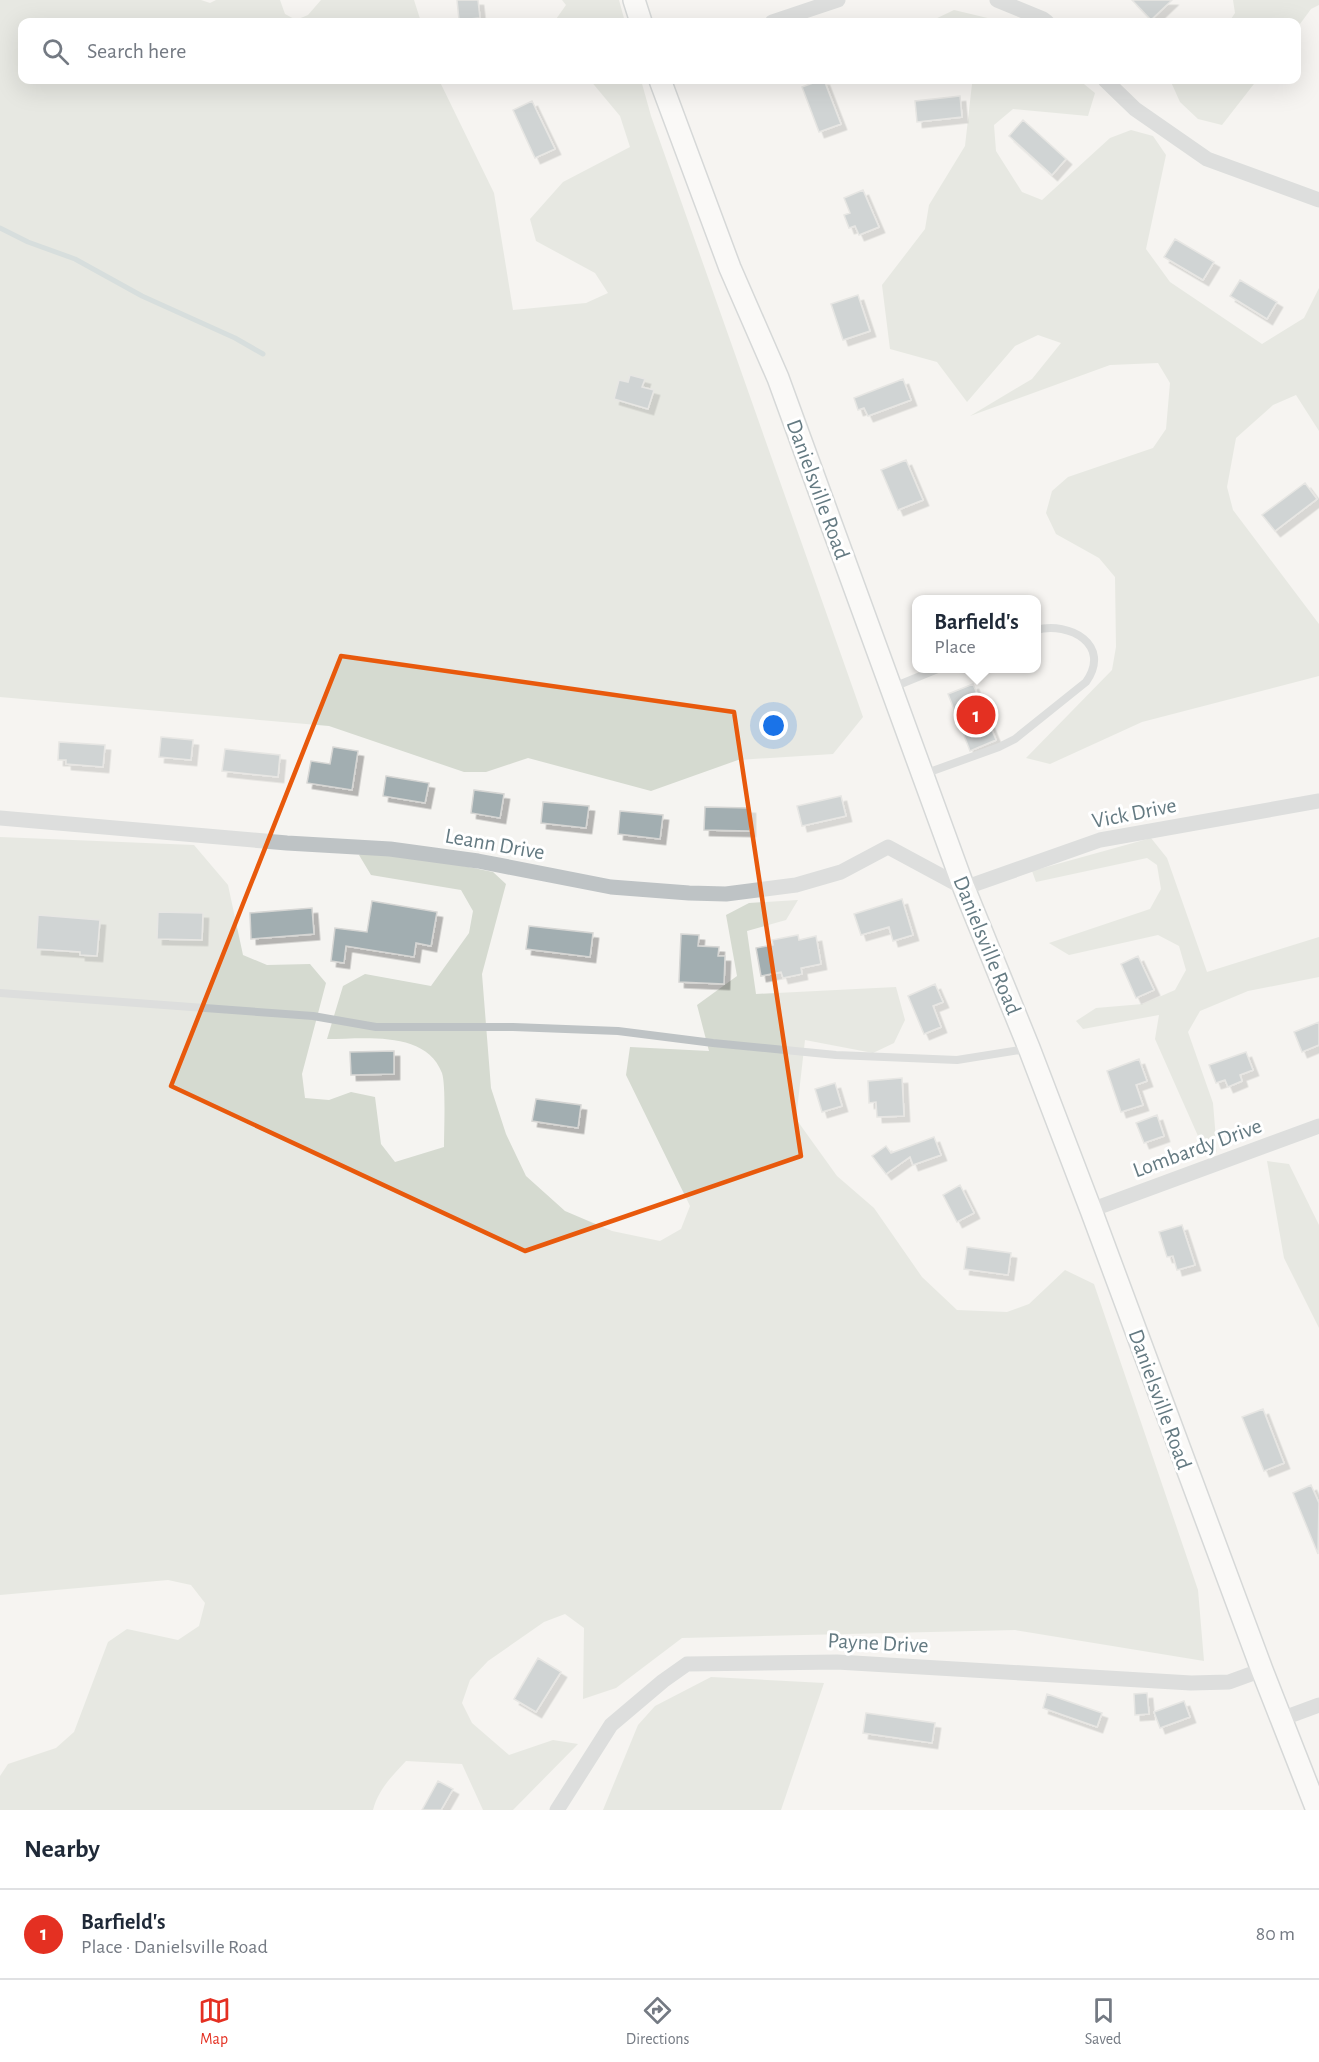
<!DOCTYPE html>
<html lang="en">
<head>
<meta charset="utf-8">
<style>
  :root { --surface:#fff; --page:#f6f6f7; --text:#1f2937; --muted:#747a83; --line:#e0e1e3; --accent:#e43022 }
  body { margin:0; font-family:"Alegreya Sans",sans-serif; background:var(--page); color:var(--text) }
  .you { position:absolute; left:774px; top:726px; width:21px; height:21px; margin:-15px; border:4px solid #fff; border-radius:50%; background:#1a73e8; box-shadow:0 0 0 9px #1a73e833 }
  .badge { display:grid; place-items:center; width:39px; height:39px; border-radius:50%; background:var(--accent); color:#fff; font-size:20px; font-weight:700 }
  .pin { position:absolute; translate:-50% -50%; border:3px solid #fff; box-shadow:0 2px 6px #0006 }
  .popup { position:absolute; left:912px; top:595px; width:129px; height:78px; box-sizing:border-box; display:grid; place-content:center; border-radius:12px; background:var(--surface); filter:drop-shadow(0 2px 4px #0005); font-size:20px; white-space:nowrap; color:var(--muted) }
  .popup b { font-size:22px; color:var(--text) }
  .popup::after { content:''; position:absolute; left:50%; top:100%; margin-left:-12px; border:12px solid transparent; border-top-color:var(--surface) }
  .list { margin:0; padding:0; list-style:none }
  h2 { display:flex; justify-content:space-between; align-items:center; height:78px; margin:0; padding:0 24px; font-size:26px }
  h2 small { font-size:20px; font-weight:400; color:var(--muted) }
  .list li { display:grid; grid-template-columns:39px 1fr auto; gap:18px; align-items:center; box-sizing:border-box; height:90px; padding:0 24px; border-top:2px solid var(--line) }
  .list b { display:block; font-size:22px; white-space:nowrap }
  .list p { margin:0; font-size:20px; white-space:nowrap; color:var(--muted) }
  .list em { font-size:20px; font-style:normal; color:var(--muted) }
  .icon { flex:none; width:33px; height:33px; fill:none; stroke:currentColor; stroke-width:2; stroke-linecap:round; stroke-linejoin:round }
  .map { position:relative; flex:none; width:1319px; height:1810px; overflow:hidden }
  .search { position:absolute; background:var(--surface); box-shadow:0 6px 24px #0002; left:18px; right:18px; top:18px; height:66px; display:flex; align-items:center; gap:15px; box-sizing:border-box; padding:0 21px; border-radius:12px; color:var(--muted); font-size:22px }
  .sheet { height:168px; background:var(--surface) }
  nav { display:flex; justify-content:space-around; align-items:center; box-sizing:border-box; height:84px; border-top:2px solid var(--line); background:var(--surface); font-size:16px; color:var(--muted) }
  nav a { display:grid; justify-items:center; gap:3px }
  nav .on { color:var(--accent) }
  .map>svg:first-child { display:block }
  .green { fill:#d5dad0 }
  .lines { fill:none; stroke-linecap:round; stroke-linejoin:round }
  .stream { stroke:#b2c3c5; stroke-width:5 }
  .building { fill:#a2aeb1; stroke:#d6d6d4; stroke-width:1.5; filter:url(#shadow) }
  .secondary-casing { stroke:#b0b7ba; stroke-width:24 }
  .lane { stroke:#bec3c5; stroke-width:8 }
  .street { stroke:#bec3c5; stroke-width:15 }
  .secondary { stroke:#fff; stroke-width:21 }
  .marked { fill:none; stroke:#e8590c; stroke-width:4.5; stroke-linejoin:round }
  .labels { text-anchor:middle; stroke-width:6; stroke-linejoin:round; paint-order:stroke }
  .street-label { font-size:22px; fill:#647a82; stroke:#fff }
</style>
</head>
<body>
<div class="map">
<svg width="1319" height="1810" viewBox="0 0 1319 1810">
  <defs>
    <filter id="shadow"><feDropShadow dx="5.5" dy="5.5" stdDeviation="0" flood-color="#0004"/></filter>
  </defs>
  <rect width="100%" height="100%" fill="#f5f4f1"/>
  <path class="green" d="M0,0H201L210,3L216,0H280L285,14L296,20L308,15L321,0H414L421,22H22V80H439L494,193L513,310L586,303L608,293L595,273L536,241L530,219L563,182L630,147L620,116L590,80H641L651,116L863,717L833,754L738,760L651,791L528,758L486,772H464L329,726L0,697Z
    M562,0H619L625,22H554L566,5Z
    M1233,0H1319V5L1311,9L1297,28L1296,22H1229L1235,13Z
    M954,10L1000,21L1002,22H929Z
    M952,80H1079L1095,93L1088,116L1013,109L994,125L996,151L1022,192L1042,200L1110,138L1131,130L1153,136L1166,155L1146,249L1170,282L1262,344L1304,318L1319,288V431L1296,395L1273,405L1236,438L1227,487L1233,510L1319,624V676L1142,722L1050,764L1026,758L1112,670L1116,647L1115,577L1099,558L1056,534L1046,513L1052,491L1068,477L1153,448L1166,429L1170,383L1158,363L1110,365L970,416L1032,379L1061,343L1038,335L1015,346L967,402L937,362L890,349L882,285L925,229L929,205L965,146L972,84Z
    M1172,80H1257L1222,125L1198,119L1180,102L1171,82Z
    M0,837L194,845L228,885L243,955L267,965L310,964L326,983L302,1074L305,1098L329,1100L351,1092L375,1097L381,1144L395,1162L444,1147C444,1131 446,1085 442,1073C426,1030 364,1039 327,1039L343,986L365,974L431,986L469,933L473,911L461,890L371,875L359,855L371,847L493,872L506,884L482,974L491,1088L506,1134L526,1176L565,1211L612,1231L660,1241L681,1229L690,1206L626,1075L630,1047L709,1051L697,1005L737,976L726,915L749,903L798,900L786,920L747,931L756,994L896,987L905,1020L894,1043L873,1053L805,1040L796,1119L837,1176L874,1208L922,1277L957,1310L1007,1312L1029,1304L1065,1270L1094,1284L1198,1590L1204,1661L1015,1630L682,1638L616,1688L583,1699L584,1628L565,1614L544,1622L488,1661L470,1680L462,1703L472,1723L509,1755L553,1740L578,1744L513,1810H483L462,1764L406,1761C392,1776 378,1790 373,1810H0V1776L8,1764L56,1748L74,1732L108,1642L127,1629L178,1640L199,1626L205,1603L191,1585L168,1580L0,1595Z
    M1151,838L1167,858L1207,972L1319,937V977L1248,991L1200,1011L1188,1032L1213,1103L1217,1152L1198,1136L1155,1039L1159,1015L1083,1029L1076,1021L1096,1008L1143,1004L1175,990L1186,970L1179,946L1158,935L1069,955L1049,943L1150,909L1161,889L1157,865L1147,858L1036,882L1032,871Z
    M1267,1161L1289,1164L1319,1225V1328L1284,1258Z
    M711,1677L824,1683L781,1810H603L638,1725L655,1706Z"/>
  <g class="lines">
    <path class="stream" d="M0,228L28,242L75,259L142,296L235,338L263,354"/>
  </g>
  <path class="building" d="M457,0H478L480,18L459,20Z
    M1132,0H1172L1151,20Z
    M821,80H824L841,124L819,132L802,87Z
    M960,96L962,117L917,122L915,101Z
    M532,101L555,149L535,158L513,110Z
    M1023,120L1066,159L1052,175L1009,136Z
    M863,190L879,227L859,235L855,226L849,228L844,215L850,213L844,198Z
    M1175,239L1214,262L1203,280L1164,257Z
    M1240,280L1277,302L1267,319L1230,296Z
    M858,295L870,331L843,340L831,304Z
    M630,375L645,379L642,387L654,390L648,409L614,399L619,380L628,382Z
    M903,379L911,400L868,416L864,408L858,410L854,398Z
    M906,460L923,500L898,510L881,470Z
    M1305,483L1317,499L1275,531L1262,515Z
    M973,684L996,740L970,751L948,694Z
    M161,737L193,740L191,760L159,757Z
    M59,742L105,745L103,767L66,764V760H58Z
    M333,747L358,751L352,790L307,783L311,761L330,764Z
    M225,749L280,755L278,777L222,771Z
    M386,776L429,783L425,803L383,796Z
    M474,790L504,794L500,818L471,813Z
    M841,796L846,816L802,826L797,806Z
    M543,802L589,806L586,828L541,823Z
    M705,807L750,808V831L704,830Z
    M620,811L663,815L660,839L618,834Z
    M902,899L913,935L893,941L889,927L861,935L854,914Z
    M372,901L437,912L431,946L416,943L414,957L346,946L344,963L331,961L335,928L367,932Z
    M312,908L314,934L251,939L250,913Z
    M158,912L203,913L202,940L157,939Z
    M38,915L100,920L97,956L80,955V952L36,949Z
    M529,926L593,933L590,957L526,949Z
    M681,934L699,935L698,946L719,947L718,956H725L724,984L679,982Z
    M798,935L799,940L816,936L821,964L801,968L802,974L783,978L781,972L761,976L756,948L773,945L772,940Z
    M1138,956L1154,990L1136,998L1121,964Z
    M935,984L943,1002L933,1006L941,1027L924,1034L908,996Z
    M1319,1022V1045L1302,1052L1294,1032Z
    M394,1051V1074L351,1075L350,1052Z
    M1246,1052L1253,1070L1240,1075L1242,1081L1228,1087L1225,1080L1216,1083L1209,1065Z
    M1139,1059L1147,1081L1136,1085L1143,1105L1121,1112L1107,1071Z
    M902,1078L904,1116L877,1117L876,1102L869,1103L868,1081Z
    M835,1083L842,1106L822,1112L815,1089Z
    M536,1099L581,1105L578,1128L532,1121Z
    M1157,1115L1164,1136L1144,1143L1136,1123Z
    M934,1137L941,1155L913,1165L910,1157L886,1174L872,1156L886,1146L891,1153Z
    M960,1185L974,1213L957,1222L943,1195Z
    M1182,1225L1195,1265L1177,1270L1173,1256L1167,1257L1159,1232Z
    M967,1247L1011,1253L1008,1275L964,1269Z
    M1263,1409L1284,1463L1264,1471L1242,1417Z
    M1311,1485L1319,1503L1318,1554L1293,1493Z
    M538,1658L561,1672L536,1712L514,1699Z
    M1147,1693L1149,1714L1135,1715L1134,1694Z
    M1047,1694L1102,1713L1097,1727L1043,1708Z
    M1184,1701L1190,1717L1160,1728L1154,1712Z
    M866,1713L935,1723L932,1743L863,1733Z
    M438,1781L453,1789L441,1810H422Z"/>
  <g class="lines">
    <g class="secondary-casing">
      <path id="secondary" d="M634,0L641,22
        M660,80L730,268L778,378L964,888L1029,1048L1091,1210L1262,1670L1317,1810"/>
    </g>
    <path class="lane" d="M891,688L940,668
      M924,774L999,747L1015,739L1086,682C1112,645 1070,621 1036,630
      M0,993L313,1016L376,1027H513L618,1031L713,1043L836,1055L957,1060L1026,1049"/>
    <path class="street" d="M997,0L1043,19L1047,22
      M772,22L838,0
      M1105,80L1135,109L1207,159L1319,200
      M0,818L287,843L390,849L478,861L611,887L689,893L726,894L796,885L841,872L888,847L964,888L1100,840L1319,801
      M1091,1210L1319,1126
      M1281,1719L1319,1705
      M557,1810L611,1725L663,1681L687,1664L837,1662L1191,1683L1229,1682L1262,1670"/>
    <use href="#secondary" class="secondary"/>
  </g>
  <path d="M0 0H1319V1810H0ZM341,656L734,712L801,1156L525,1251L171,1086Z" fill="#f5f4f1" fill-opacity=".55" fill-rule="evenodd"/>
  <path class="marked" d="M341,656L734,712L801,1156L525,1251L171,1086Z"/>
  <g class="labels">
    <g class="street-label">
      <text transform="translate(819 489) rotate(70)" y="8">Danielsville Road</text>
      <text transform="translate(1134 812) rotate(-11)" y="8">Vick Drive</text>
      <text transform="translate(495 843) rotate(10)" y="8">Leann Drive</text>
      <text transform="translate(988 945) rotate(68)" y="8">Danielsville Road</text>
      <text transform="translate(1197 1147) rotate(-20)" y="8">Lombardy Drive</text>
      <text transform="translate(1161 1399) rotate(70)" y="8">Danielsville Road</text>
      <text transform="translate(878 1642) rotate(3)" y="8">Payne Drive</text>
    </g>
  </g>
</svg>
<div class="you"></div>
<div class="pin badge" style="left:976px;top:715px">1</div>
<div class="popup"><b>Barfield's</b>Place</div>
<div class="search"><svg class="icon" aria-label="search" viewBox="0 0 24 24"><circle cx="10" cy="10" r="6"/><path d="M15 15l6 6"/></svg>Search here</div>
</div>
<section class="sheet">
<h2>Nearby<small></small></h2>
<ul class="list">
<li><span class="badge">1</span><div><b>Barfield's</b><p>Place · Danielsville Road</p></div><em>80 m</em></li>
</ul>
</section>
<nav>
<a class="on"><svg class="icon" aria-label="map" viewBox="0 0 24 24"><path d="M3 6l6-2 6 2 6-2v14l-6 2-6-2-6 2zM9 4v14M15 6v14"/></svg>Map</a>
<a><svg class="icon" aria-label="directions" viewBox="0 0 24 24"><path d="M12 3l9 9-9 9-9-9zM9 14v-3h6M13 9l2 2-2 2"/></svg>Directions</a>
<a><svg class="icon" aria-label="saved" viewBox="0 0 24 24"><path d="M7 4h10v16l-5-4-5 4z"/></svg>Saved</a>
</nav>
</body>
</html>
